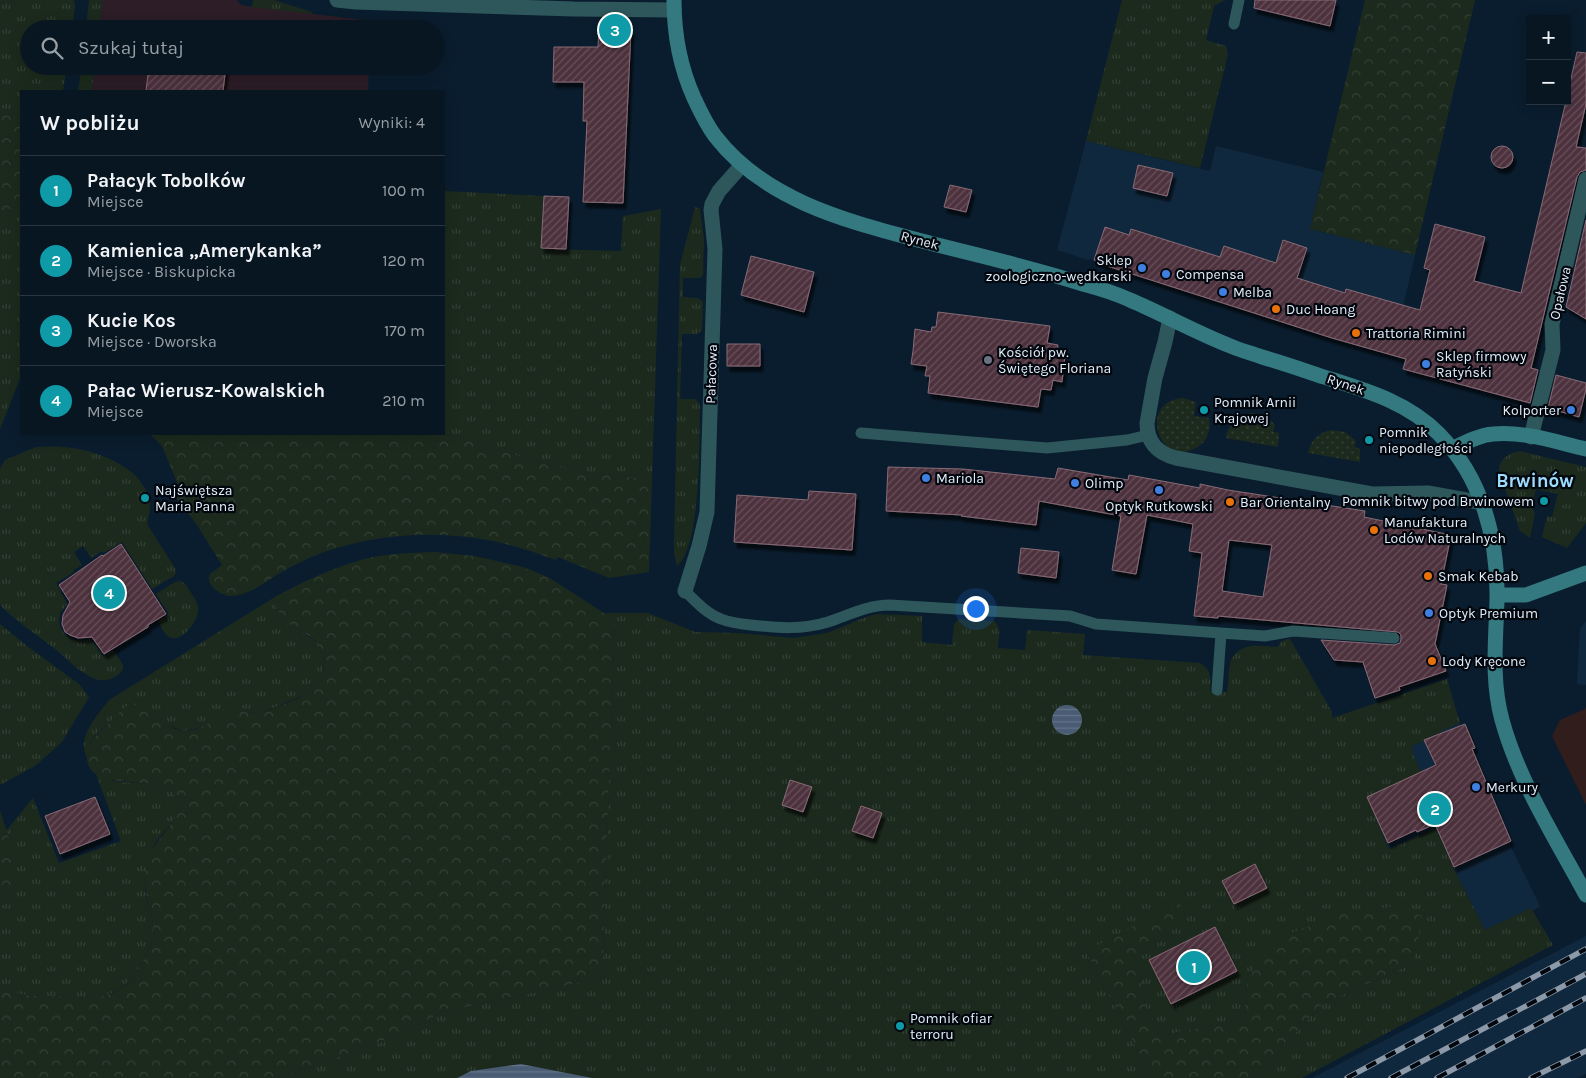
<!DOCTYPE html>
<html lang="pl">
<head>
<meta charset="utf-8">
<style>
  :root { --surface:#081622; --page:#16232f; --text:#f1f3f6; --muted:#989fa5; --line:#293540; --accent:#6ac3f1 }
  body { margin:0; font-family:Karla,sans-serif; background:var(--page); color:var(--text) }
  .controls { position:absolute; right:15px; top:15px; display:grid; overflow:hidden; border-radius:0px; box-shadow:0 2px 12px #0003 }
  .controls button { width:45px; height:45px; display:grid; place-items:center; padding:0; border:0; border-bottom:1px solid var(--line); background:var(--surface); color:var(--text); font:25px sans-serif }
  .you { position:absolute; left:975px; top:608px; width:18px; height:18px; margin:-12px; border:4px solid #fff; border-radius:50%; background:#1a73e8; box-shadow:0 0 0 8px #1a73e833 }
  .badge { display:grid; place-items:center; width:32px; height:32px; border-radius:50%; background:var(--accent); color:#fff; font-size:16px; font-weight:700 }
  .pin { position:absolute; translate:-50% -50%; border:2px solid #fff; box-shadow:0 1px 5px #0006 }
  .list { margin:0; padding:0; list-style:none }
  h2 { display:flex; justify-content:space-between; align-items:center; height:65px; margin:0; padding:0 20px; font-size:21px }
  h2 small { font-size:16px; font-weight:400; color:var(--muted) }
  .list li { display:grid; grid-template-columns:32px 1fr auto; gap:15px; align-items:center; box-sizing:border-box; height:70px; padding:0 20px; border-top:1px solid var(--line) }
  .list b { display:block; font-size:19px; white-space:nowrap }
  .list p { margin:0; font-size:16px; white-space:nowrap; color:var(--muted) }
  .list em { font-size:16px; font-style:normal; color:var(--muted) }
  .icon { flex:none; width:28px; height:28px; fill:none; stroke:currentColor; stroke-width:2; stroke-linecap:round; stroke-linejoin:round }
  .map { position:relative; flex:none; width:1586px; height:1078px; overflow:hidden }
  .search { position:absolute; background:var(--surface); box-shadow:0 2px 12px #0003; left:20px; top:20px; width:425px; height:55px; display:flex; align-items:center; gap:12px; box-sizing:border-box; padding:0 18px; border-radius:28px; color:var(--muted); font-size:19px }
  .panel { position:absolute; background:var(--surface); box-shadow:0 2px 12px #0003; left:20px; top:90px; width:425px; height:345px; border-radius:0px }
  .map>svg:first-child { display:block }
  .built { fill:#10283e }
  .industrial { fill:#301d1c }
  .education { fill:#2c1d27 }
  .grass { fill:url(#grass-tufts) }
  .forest { fill:url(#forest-crowns) }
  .garden { fill:url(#garden-dots) }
  .water { fill:url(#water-rules) }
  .building { fill:url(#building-hatch); stroke:#886b76; fill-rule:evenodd; filter:url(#shadow) }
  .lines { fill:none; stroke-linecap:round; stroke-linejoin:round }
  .lane { stroke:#2e575b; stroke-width:11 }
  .street { stroke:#2e575b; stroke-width:15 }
  .secondary { stroke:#33797f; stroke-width:15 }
  .rail-casing { stroke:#8b99a8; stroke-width:5.5 }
  .rail { stroke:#02070e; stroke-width:4; stroke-dasharray:11; stroke-linecap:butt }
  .shop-dot { fill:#3f7fe0; stroke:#02070e; stroke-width:2 }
  .food-dot { fill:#e8710a; stroke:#02070e; stroke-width:2 }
  .worship-dot { fill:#6b7280; stroke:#02070e; stroke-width:2 }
  .culture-dot { fill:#0f9aa8; stroke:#02070e; stroke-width:2 }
  .labels { text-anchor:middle; stroke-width:4.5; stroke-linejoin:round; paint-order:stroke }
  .street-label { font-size:14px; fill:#e3eefb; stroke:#02070e }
  .poi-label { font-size:14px; fill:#e3eefb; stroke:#02070e; text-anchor:start }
  .district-label { font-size:19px; font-weight:bold; fill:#9ddcff; stroke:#02070e }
</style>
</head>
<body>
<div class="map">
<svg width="1586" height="1078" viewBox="0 0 1586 1078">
  <defs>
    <pattern id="grass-tufts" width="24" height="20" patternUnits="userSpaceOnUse" patternTransform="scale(1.25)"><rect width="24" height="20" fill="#1c2a1d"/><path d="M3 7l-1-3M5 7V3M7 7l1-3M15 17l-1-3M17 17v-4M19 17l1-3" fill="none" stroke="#323f34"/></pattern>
    <pattern id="forest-crowns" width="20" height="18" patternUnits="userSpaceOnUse" patternTransform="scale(1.25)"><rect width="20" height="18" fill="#1c2a1d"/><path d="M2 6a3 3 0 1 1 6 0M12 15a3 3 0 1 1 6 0" fill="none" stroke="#323f34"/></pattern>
    <pattern id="garden-dots" width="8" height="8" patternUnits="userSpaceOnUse" patternTransform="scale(1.25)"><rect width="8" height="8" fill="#1c2a1d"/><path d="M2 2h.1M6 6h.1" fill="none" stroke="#323f34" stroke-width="1.8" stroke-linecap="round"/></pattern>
    <pattern id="water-rules" width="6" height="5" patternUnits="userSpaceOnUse" patternTransform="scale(1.25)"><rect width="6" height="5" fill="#4a5c73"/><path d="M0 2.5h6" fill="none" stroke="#647488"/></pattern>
    <pattern id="building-hatch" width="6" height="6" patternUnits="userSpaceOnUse" patternTransform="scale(1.25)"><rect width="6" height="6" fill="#4e323e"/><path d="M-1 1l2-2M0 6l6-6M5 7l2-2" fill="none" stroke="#67505b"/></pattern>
    <filter id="shadow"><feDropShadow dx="3" dy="5.5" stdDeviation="1" flood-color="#0009"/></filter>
  </defs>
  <rect width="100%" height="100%" fill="#0a1d2e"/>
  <path class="built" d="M1086,141L1210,171L1216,146L1323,172L1310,229L1415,255L1392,354L1332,338L1101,264V263L1094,260L1089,259L1088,260L1057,250Z
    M1586,621V685L1577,684L1580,629Z
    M1460,723L1463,732L1465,731L1476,756L1473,758L1512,849L1540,906L1533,911L1531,908L1485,930L1456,873L1436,829L1389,849L1368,802L1424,778L1413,755L1412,746L1436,736L1443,730Z
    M1586,936V1074L1577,1078H1312Z"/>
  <path class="industrial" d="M1586,706V805L1552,736L1560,720L1585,709Z"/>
  <path class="education" d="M103,0H237L241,5L247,6L371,21V29H99Z
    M95,66H369L368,91H92Z"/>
  <path class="grass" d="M0,0H74L75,6L72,29H29V66H67L63,91H21V115L0,114Z
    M89,0H103L99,29H86Z
    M253,0H274L312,12V14L252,7Z
    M1122,0H1225L1214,6L1206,40L1226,46L1228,54L1200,168L1086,141Z
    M82,66H95L92,91H78Z
    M444,191L543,196L541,249L621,251L623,216L661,209L652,479C617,476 583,474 550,465C514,456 479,442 443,434Z
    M21,205V376L0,429V211H4Z
    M695,207L700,209L704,239L703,275L700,278H683V297L698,298L703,302L702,330L697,334H682L680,399H695L700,404C699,437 702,545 677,566L674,553V543L680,265Z
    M36,447C45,447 54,446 63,447C93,449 144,466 149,501C151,509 149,516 147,524L175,568L176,573L174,576L152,589L122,542L104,553L102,551L91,558L83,546L74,552L82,565L73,570L74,572L56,583L67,604C65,607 62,610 60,614C55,633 74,646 90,638L103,656L113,650L123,665V669C118,677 109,681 100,680C83,677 68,659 55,649C36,634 17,622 0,605V469L5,460Z
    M1520,451L1586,467V523L1567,548L1542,537L1547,516L1552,517L1558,494L1536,489L1532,508L1535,513L1530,538L1520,531L1499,472C1499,459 1508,453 1520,451Z
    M181,581C186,584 188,588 191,593C195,599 199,604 198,611C198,621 181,644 169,637C164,634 161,626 158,621L169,614L156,594L175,582Z
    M275,597L277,610L283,619L318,643L323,653L324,664L322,678L313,691L262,713L236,712L222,717L207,726L184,731L167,725L153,713L130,705L97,733L90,743L87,759C86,754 83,748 84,743C86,727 100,712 109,700Z
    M604,613H648L695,632L738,633L793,638L827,633L866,617L877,614L922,616V642L952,645L954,624L959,619L993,621C1003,626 998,638 998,648L1025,650L1027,630L1085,634L1083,655L1200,663C1212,670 1211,678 1210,691L1227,692C1229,683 1228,673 1230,664C1237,641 1259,646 1278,647C1280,642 1284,639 1290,639L1332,712V718L1447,679L1460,723L1443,730L1436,736L1412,746L1413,755L1424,778L1369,802L1389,849L1436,828L1456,873L1485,930L1531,908L1553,945L1302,1078H1258L1277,1053L1322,1004L1414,963L1248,976L1244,1019L1163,1035L1146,1010L1138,958L1171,932L1086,951L1152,1078H276L382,1042L443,1012L602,978L615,620Z
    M0,624L27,646L79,684L89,697L62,742L35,766L0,785Z
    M96,774C104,778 112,781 121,782C138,784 167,780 177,798C188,816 156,834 152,850C150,861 145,873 145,884C144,897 152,911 153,925C154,948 134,985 112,993C98,999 82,998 67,997C44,995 20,999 0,986V902L9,889L12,857L6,831L33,798L59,863L121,841Z"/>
  <path class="forest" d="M1365,0H1475L1415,255L1310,229Z
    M0,114L21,115V205L4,211H0Z
    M150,434H443C479,442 514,456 550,465C583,474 617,476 652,479L649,572L609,578L558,557L556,560C539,554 520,547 502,543C449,531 393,532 341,547C333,549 326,551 319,554C304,560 288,568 275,576C261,585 248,595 231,596C222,596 204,585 210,574C213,571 219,568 222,565L197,525L175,496L181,492L162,446Z
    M435,552L474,556L523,567L548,577L615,620L602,978L443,1012L382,1042L276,1078H0V986C20,999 46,995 69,997C83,998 98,998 111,994C134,986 153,950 153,926C153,918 150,910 148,902C144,886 144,872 149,856C154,840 186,816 178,799C164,769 88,797 87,757C87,743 97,734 106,726C114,719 121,708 131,704C148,699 165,732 185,731C205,730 218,715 236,712C244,711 253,714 261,713C267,712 274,708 280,706C301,697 325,689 324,663C324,629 286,634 277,609C276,605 276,601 275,597C306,580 338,565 373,557C393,553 414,553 435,552Z
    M0,810C5,828 18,859 13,878C11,887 5,895 0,902Z
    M1179,902L1180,909L1171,932L1138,958L1146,1010L1163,1035L1244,1019L1248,976L1274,939L1345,913L1396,906L1422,916L1414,963L1322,1004L1277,1053L1258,1078H1152L1086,951Z"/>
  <path class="garden" d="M1183,398L1196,402L1194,416L1209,418C1211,428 1208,440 1199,446C1160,473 1136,401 1183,398Z
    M1251,413C1261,414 1268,417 1275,425L1273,432L1279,433L1278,447L1226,438C1228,423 1238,416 1251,413Z
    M1331,430L1345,432L1356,441L1355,447L1360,449V462L1308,453C1311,440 1318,433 1331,430Z"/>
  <path class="water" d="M1052 720a15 15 0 1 1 30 0a15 15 0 1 1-30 0Z
    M521,1064L592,1078H457L471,1071Z"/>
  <path class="building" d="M1255,0H1336L1330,26L1254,8Z
    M599,29L631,30L623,203L583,202L587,121H583L584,82H553L554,47H598Z
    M1577,52L1586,53V104L1576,147L1586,148V170L1580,172L1577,177L1531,368L1538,370L1530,403L1403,369L1406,359L1332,338L1101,264V263L1094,260L1105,227L1129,235L1131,229L1220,257L1224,246L1276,263L1283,240L1307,248L1297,278L1345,293L1346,289L1420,310L1430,270L1424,268L1435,224L1485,237L1474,281L1521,293L1566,101H1567V96Z
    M149,66H226L223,91H146Z
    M1491 157a11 11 0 1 1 22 0a11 11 0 1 1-22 0Z
    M1138,165L1173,173L1167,196L1133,188Z
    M950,185L972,190L966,212L944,207Z
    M544,196L569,197L566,249L541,248Z
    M1586,220V319L1566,307Z
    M751,256L814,272L804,312L741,295Z
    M938,312L1050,326L1047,343L1058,345L1057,355L1065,356L1062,382L1053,380L1051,390L1041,389L1038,407L928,393L930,376H925L927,366L911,364L913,351L915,329L931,332L932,327H936Z
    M727,344H760V366H727Z
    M1556,375L1586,383V389L1579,417L1548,408Z
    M888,467L963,469L1055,479L1058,468L1128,480L1129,475L1200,488V484L1228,490L1365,511L1364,517L1451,535L1441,584L1447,585L1435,644L1446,671L1399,687L1400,690L1375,698L1363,662L1334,660L1321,640L1394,645L1400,643L1401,639V635L1398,632L1218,616V618L1194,616L1202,553L1189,551L1193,524L1147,515L1136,574L1112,570L1121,516L1039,501L1036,525L961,516L962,515L886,511ZM1229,540L1272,545L1263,597L1222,591Z
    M809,491L856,494L852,550L734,542L737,495L808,500Z
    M121,544L166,614L148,625V627L104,654L92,637L78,638L70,635L65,632L62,624L63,615L70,602L59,585L102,555L103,556Z
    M1021,548L1059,552L1056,578L1018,573Z
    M1465,724L1475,748L1472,749L1511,841L1454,867L1435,824L1417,832L1416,830L1388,843L1367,797L1436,765L1424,740Z
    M790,780L812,787L803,812L782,805Z
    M95,797L110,834L60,854L45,816Z
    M861,806L882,813L873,838L852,831Z
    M1255,864L1267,888L1234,904L1222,881Z
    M1215,927L1237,971L1171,1004L1149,960Z"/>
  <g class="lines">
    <path class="lane" d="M1234,24L1239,0
      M861,433L1047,448L1127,440L1148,435
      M685,591C695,601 707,614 721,619C731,623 741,624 751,625C779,628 801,630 828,622C849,615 868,605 890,605L1070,616L1096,624L1221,633L1265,636L1293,631L1394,638
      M1217,690L1221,633"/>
    <path class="street" d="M337,0L356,2L574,9L674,10
      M1170,318L1165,342L1155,378L1147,423C1147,442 1157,453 1176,458L1372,494L1428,493L1483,503
      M1531,437L1553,350L1552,324L1586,179
      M685,591L699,546L707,512L715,249L711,210L712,204L719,191L742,165"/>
    <path class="secondary" d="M674,0C674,34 680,67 694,98C700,111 706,124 715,136C765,201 847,221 922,241C976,255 1030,267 1083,284C1098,288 1115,293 1130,300C1163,314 1195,332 1228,345C1239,350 1251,353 1262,357C1283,363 1303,370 1324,377C1365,390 1408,402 1439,434C1482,478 1498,538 1497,599C1496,640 1491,680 1502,720C1519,782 1556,839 1586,895
      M1452,449C1464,443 1479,435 1493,434C1524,431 1556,442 1586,449
      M1497,595H1526L1586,573"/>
    <g class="rail-casing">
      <path id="rail" d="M1347,1078L1586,949
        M1391,1078L1586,974
        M1437,1078L1586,998
        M1531,1078L1586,1051"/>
    </g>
    <use href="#rail" class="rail"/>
  </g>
  <g class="shop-dot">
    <circle cx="1142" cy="268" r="5"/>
    <circle cx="1166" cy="274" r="5"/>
    <circle cx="1223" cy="292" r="5"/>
    <circle cx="1426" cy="364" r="5"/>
    <circle cx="1571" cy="410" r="5"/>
    <circle cx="926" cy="478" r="5"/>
    <circle cx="1075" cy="483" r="5"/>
    <circle cx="1159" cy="490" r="5"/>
    <circle cx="1429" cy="613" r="5"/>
    <circle cx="1476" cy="787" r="5"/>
  </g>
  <g class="food-dot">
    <circle cx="1276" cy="309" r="5"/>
    <circle cx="1356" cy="333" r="5"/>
    <circle cx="1230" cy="502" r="5"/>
    <circle cx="1374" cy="530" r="5"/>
    <circle cx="1428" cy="576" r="5"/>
    <circle cx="1432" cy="661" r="5"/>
  </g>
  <circle class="worship-dot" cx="988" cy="360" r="5"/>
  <g class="culture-dot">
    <circle cx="1204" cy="410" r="5"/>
    <circle cx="1369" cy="440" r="5"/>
    <circle cx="145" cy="498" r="5"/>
    <circle cx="1544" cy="501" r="5"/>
    <circle cx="900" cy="1026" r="5"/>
  </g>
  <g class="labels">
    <g class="street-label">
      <text transform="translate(920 240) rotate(15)" y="5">Rynek</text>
      <text transform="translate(1560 293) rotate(-77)" y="5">Opałowa</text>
      <text transform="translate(711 374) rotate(-88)" y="5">Pałacowa</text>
      <text transform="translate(1346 384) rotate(19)" y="5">Rynek</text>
    </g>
    <g class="poi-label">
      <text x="1132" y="265" text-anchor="end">Sklep<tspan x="1132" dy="16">zoologiczno-wędkarski</tspan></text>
      <text x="1176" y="279">Compensa</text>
      <text x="1233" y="297">Melba</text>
      <text x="1286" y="314">Duc Hoang</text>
      <text x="1366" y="338">Trattoria Rimini</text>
      <text x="998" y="357">Kościół pw.<tspan x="998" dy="16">Świętego Floriana</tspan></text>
      <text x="1436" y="361">Sklep firmowy<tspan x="1436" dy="16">Ratyński</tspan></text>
      <text x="1214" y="407">Pomnik Arnii<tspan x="1214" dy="16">Krajowej</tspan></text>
      <text x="1561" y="415" text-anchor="end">Kolporter</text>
      <text x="1379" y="437">Pomnik<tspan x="1379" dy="16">niepodległości</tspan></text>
      <text x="936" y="483">Mariola</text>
      <text x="1085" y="488">Olimp</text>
      <text x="155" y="495">Najświętsza<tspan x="155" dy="16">Maria Panna</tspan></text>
      <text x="1534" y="506" text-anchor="end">Pomnik bitwy pod Brwinowem</text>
      <text x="1240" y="507">Bar Orientalny</text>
      <text x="1159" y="511" text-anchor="middle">Optyk Rutkowski</text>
      <text x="1384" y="527">Manufaktura<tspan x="1384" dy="16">Lodów Naturalnych</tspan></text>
      <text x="1438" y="581">Smak Kebab</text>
      <text x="1439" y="618">Optyk Premium</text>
      <text x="1442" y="666">Lody Kręcone</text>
      <text x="1486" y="792">Merkury</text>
      <text x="910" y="1023">Pomnik ofiar<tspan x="910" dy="16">terroru</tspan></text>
    </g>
    <g class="district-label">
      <text x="1535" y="487">Brwinów</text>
    </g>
  </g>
</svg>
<div class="controls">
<button>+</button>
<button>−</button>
</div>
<div class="you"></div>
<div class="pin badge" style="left:1194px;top:967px;background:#0f9aa8">1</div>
<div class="pin badge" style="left:1435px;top:809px;background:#0f9aa8">2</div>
<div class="pin badge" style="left:615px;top:30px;background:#0f9aa8">3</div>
<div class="pin badge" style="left:109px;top:593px;background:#0f9aa8">4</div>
<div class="search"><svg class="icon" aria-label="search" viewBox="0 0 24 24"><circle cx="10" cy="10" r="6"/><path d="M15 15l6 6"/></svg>Szukaj tutaj</div>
<section class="panel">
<h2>W pobliżu<small>Wyniki: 4</small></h2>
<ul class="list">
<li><span class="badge" style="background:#0f9aa8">1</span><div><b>Pałacyk Tobolków</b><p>Miejsce</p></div><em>100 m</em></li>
<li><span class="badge" style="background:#0f9aa8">2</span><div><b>Kamienica „Amerykanka”</b><p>Miejsce · Biskupicka</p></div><em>120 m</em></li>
<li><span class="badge" style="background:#0f9aa8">3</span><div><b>Kucie Kos</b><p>Miejsce · Dworska</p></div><em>170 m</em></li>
<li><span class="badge" style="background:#0f9aa8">4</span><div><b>Pałac Wierusz-Kowalskich</b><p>Miejsce</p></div><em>210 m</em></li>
</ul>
</section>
</div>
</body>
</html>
